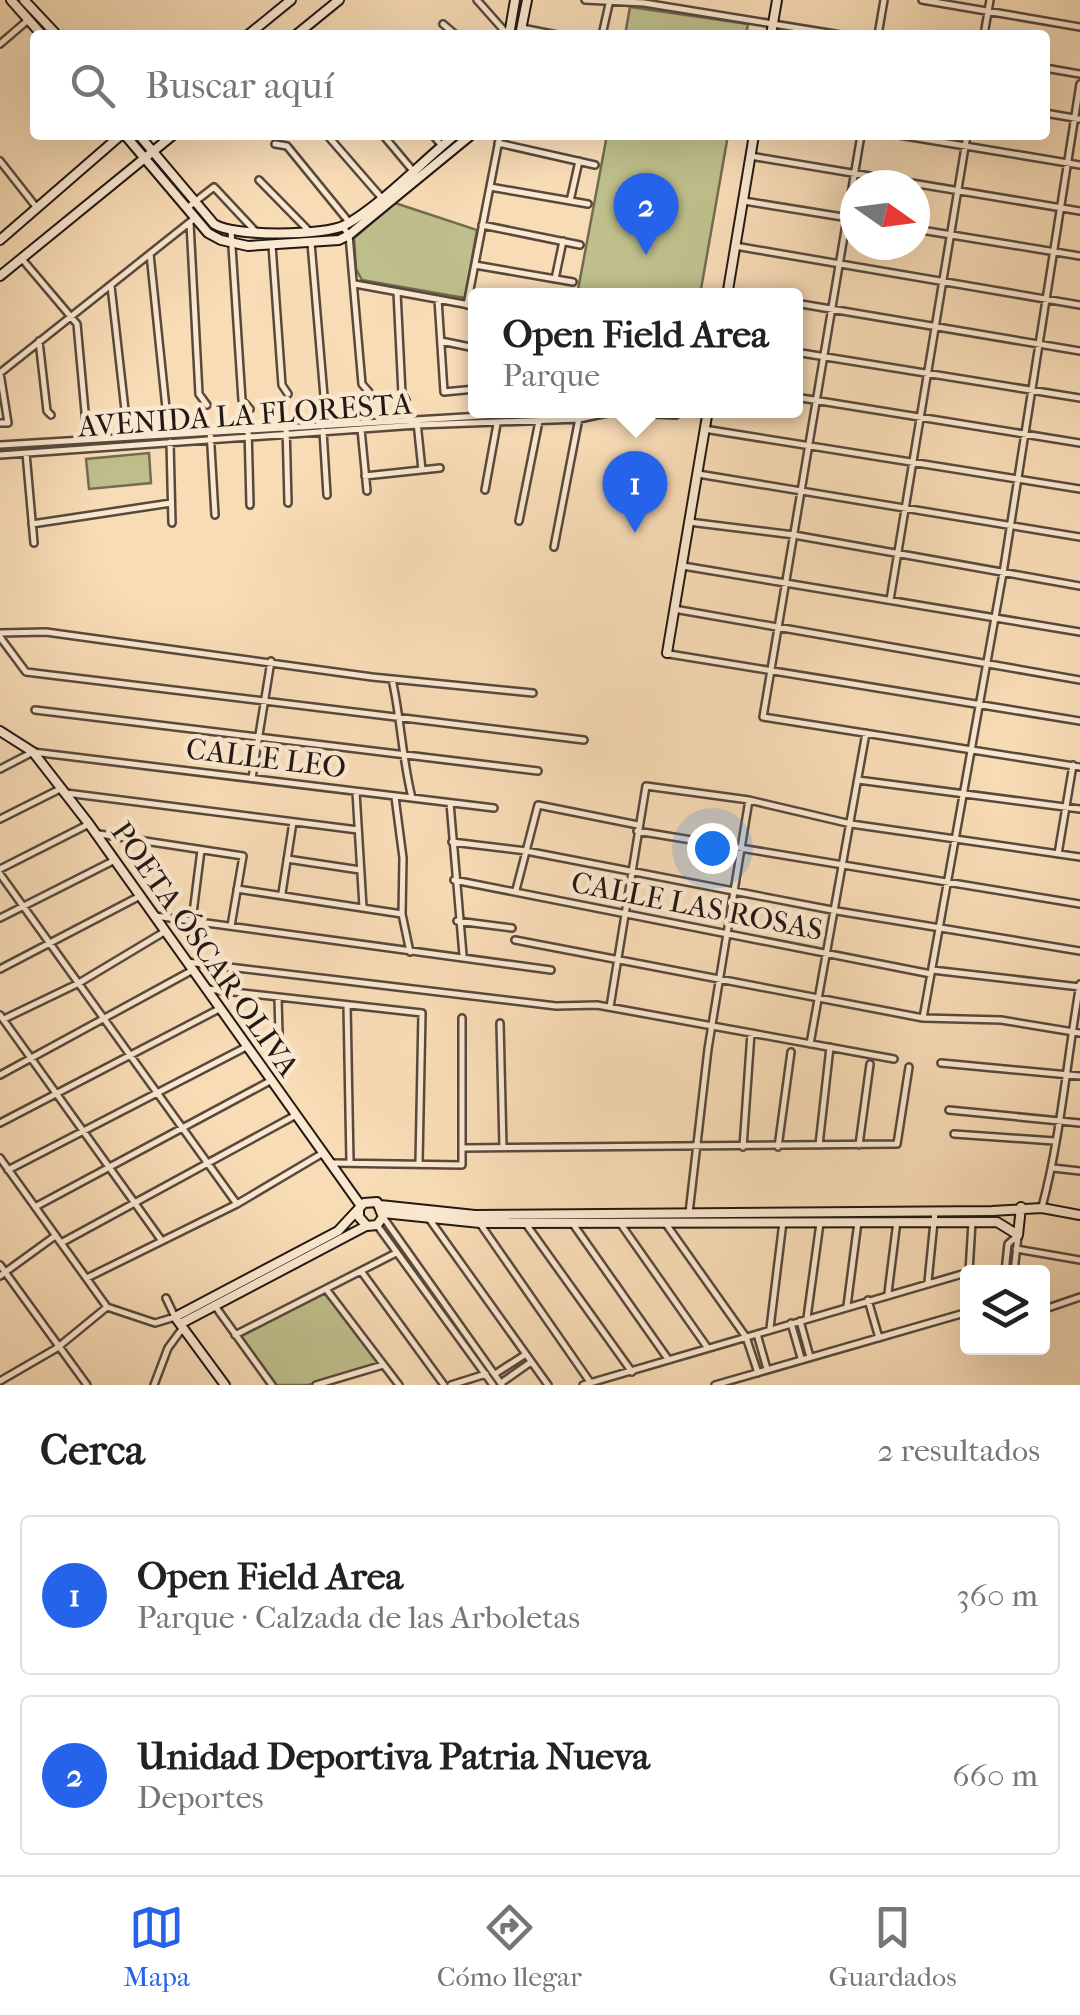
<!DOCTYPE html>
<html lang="es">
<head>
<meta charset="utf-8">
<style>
  :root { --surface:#fff; --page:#f6f6f6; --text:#222; --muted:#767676; --line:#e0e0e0; --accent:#2563eb }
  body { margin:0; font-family:"IM FELL French Canon",serif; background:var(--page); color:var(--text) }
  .controls { position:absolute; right:30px; bottom:30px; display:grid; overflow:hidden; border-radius:10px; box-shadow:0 10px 40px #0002 }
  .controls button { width:90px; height:90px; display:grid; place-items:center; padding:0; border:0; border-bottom:2px solid var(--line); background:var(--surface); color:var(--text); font:50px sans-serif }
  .compass { position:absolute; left:840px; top:170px; width:90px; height:90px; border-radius:50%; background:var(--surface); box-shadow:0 10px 40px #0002; rotate:104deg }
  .you { position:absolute; left:712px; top:848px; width:35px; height:35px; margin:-25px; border:8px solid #fff; border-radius:50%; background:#1a73e8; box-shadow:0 0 0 15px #1a73e833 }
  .badge { display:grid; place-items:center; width:65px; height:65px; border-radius:50%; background:var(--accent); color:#fff; font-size:32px; font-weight:700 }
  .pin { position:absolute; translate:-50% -82px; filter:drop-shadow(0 2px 5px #0008) }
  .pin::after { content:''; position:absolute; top:52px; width:35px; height:30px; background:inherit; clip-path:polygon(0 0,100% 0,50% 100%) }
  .popup { position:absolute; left:468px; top:288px; width:335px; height:130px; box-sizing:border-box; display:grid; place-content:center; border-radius:10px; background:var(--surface); filter:drop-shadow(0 2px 8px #0005); font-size:32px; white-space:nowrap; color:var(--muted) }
  .popup b { font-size:38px; color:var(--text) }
  .popup::after { content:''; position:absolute; left:50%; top:100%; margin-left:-20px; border:20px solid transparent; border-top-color:var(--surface) }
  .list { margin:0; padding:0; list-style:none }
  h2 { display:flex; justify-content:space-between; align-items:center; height:130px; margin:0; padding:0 40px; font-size:42px }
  h2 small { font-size:32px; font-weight:400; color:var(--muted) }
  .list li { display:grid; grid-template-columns:65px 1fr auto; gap:30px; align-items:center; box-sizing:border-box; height:160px; margin:0 20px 20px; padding:0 20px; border:2px solid var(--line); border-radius:10px }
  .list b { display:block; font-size:38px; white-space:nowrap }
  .list p { margin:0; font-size:32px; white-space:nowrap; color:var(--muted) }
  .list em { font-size:32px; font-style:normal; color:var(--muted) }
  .icon { flex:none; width:55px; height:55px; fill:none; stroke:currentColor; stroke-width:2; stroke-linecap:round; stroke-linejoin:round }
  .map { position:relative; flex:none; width:1080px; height:1385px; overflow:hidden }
  .search { position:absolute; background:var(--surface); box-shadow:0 10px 40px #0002; left:30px; right:30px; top:30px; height:110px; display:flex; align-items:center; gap:25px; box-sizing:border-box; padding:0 35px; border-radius:10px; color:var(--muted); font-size:38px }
  .sheet { height:490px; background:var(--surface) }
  nav { display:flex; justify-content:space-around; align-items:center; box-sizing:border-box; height:140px; border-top:2px solid var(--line); background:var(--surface); font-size:28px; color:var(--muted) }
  nav a { display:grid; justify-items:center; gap:5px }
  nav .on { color:var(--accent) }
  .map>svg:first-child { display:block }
  .green { fill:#bfbf8c; stroke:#726c50; stroke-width:2.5 }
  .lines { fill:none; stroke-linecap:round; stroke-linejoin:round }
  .street-casing { stroke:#59493c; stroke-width:10 }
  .secondary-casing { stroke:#241813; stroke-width:12 }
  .street { stroke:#fae8d0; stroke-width:5 }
  .secondary { stroke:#fae8d0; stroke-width:8 }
  .labels { text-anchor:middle; stroke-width:9; stroke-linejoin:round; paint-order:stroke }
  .street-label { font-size:30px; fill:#241813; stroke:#fae8d0 }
</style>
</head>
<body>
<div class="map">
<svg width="1080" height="1385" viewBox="0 0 1080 1385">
  <rect width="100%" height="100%" fill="#f8dcb6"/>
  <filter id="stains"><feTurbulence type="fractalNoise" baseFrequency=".002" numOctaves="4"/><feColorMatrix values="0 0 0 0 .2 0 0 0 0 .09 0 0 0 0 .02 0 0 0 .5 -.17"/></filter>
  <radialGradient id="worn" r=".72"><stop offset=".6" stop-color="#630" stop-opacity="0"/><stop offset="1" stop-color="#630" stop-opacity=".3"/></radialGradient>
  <path class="green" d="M630,7L748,24L746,35H625Z
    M607,135H728L700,295H577Z
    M395,203L477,230L465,298L362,280L356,269L354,238Z
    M149,453L151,483L89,489L86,459Z
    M325,1292L380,1363L308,1385H274L238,1336Z"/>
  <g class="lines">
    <g class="street-casing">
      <path id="street" d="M477,0L508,35
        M585,0L644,3L841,35
        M922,0L1080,27
        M443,24L456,35
        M522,28L557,35
        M602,35L609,4
        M878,35L884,0
        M984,35L990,0
        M0,44L28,20
        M1045,68L1080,74
        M1045,113L1080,119
        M327,135L380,196
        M383,135L419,178
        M433,135L442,146
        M861,135L763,717L1080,767
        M899,135L1080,165
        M498,143L595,165
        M275,144L287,146L349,222
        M750,156L1080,211
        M0,161L37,208
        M259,180L310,232
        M490,187L588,204
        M570,201L579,161
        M744,201L855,219
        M187,208L214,187L257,233
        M190,223L199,394L207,405
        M482,225L580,245
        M343,227L349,235L362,384L369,392
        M915,229L1080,256
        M231,231L242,400L250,409
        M311,243L324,396L328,403
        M272,245L282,385L288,394
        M735,246L1080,305
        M150,254L167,418
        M22,259L77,324L86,423
        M475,265L573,282
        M555,279L563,241
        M355,284L475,306
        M111,286L125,410
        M397,292L402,394L406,400
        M729,292L751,296
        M438,299L444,392L475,389
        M795,303L1080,351
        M467,305L500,135
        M39,341L47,411L51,415
        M441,341L475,348
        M795,352L1080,398
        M0,373L195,218
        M795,397L1080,443
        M611,412L676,415
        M417,422L422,470
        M0,423H8L0,373
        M286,425L288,503
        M248,428L250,505
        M361,429L367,491
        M704,429L1080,489
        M210,430L215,515
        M323,431L327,495
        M170,442L172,523
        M0,445L582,410
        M26,453L34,543
        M0,455L417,425L579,419L612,412
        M698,474L1080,537
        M365,476L440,468
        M485,490L497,424
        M519,521L539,421
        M689,522L794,535L1080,586
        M32,524L171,503
        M554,547L579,418
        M683,566L1080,632
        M890,600L967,135
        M674,609L1080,680
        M0,633L46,632L372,677L533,693
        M0,637L26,672L584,740
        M669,654L1080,721
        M392,679C401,719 402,758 412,798
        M35,710L538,771
        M0,769L33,752L494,808
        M252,778L271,661
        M858,780L1080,809
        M356,792L363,907
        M66,793L358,830
        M395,797L403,858L402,914L410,952
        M450,803L463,955
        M0,819L60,789
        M637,831L1080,904
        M99,834L243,856L231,926
        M452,842L526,851L837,911L1080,951
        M1058,854L1073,765
        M287,859L360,870
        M0,869L89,824
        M0,874L237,1204
        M454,880L931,974
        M237,889L402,914
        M516,890L538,805L638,825
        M282,893L293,822
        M155,916L551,970
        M0,918L113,861
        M192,921L201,850
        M457,921L512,928
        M515,940L923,1018L1001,1020L1080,1033
        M187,962L556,1006L597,1005L894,1059
        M0,969L138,897
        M932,970L1080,987
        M207,989L422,1013L419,1163
        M278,998L280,1070
        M347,1005L350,1162
        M610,1007L646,786L749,800L851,824L1080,857
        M0,1015L162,1241
        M923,1018L1003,573L1080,84
        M4,1019L79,983L164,932
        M500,1023L503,1147
        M810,1044L866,733
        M941,1063L1080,1076
        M0,1075L191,971
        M949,1110L1080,1123
        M0,1123L219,1009
        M954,1134L1054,1141
        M819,1145L830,1047
        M859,1145L870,1064
        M743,1147L751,1033
        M778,1147L791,1052
        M463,1148L897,1144L909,1067
        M0,1158L107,1307L155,1323L175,1317L166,1298
        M333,1163L462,1165V1018
        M1053,1168L1080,1171
        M8,1170L246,1047
        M35,1207L270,1081
        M1042,1207C1061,1136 1067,1058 1080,984
        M689,1213L708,1049L749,800
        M383,1217L502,1385
        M430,1220L548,1385
        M620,1223L707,1347
        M526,1224L632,1372
        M573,1224L668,1359
        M666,1224L746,1337L758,1373
        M377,1225L493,1385
        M481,1225L590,1382
        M61,1243L296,1115
        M1016,1249L1080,1260
        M0,1265L87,1385
        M361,1271L444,1385
        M1005,1272L1008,1244L1018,1235
        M1014,1272L1018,1236
        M0,1276L55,1236
        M87,1278L237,1204L323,1153
        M928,1282L935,1212
        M326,1289L399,1385
        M888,1293L897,1221
        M868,1300L879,1338
        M215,1306L272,1385
        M847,1306L858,1222
        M1042,1310L1080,1297
        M807,1318L820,1223
        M800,1321L810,1357
        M791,1323L801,1358
        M770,1328L783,1222
        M757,1334L767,1369
        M235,1335L396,1253
        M495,1374L526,1354
        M0,1381L57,1348L107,1307
        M501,1383L531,1362
        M154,1385L168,1348L182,1329
        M316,1385L383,1365
        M451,1385L486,1374
        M583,1385L969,1272L972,1222
        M715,1385L968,1312"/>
    </g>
    <g class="secondary-casing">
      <path id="secondary" d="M11,0L42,35
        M24,0L57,35
        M248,35L291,0
        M296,35L339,0
        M509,35L515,0
        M520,35L527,0
        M771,35L777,0
        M125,135L208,233L221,240L248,246L339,240L349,235L471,135
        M139,135L214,224C234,237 325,236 345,225C378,208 424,160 455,135
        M0,240L121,135
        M0,276L173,135
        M727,296L754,135
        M667,653L708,410
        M0,731L33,752L89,824L361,1206
        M380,1205L475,1215L992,1211L1042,1208L1080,1215
        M383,1213L480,1223L997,1222L1018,1235
        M1018,1235L1021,1207
        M180,1324L366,1226
        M225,1385L175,1317L338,1231L364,1203L377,1202L383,1217L377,1225L367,1226L359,1217V1209"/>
    </g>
    <use href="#street" class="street"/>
    <use href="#secondary" class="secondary"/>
  </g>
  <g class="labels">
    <g class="street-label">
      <text transform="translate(245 415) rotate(-4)" y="10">AVENIDA LA FLORESTA</text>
      <text transform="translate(266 758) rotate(7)" y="10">CALLE LEO</text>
      <text transform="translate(697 906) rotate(11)" y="10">CALLE LAS ROSAS</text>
      <text transform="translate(205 949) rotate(55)" y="10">POETA ÓSCAR OLIVA</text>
    </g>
  </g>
  <rect width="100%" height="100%" filter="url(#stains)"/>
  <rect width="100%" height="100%" fill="url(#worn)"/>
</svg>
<div class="controls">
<button><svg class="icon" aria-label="layers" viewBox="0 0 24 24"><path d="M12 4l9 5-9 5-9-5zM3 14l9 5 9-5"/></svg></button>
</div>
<svg class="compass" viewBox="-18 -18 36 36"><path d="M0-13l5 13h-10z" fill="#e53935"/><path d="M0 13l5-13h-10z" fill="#767676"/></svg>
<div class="you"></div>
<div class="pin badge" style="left:635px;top:533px">1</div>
<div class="popup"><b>Open Field Area</b>Parque</div>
<div class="pin badge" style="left:646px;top:255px">2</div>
<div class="search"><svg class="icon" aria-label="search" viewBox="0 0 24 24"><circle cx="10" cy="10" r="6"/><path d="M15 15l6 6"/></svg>Buscar aquí</div>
</div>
<section class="sheet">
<h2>Cerca<small>2 resultados</small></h2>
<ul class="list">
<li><span class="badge">1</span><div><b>Open Field Area</b><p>Parque · Calzada de las Arboletas</p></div><em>360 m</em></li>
<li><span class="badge">2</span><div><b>Unidad Deportiva Patria Nueva</b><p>Deportes</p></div><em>660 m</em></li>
</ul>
</section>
<nav>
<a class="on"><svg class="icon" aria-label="map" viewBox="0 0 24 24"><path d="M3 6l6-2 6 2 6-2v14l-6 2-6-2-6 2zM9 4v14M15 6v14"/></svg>Mapa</a>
<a><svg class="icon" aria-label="directions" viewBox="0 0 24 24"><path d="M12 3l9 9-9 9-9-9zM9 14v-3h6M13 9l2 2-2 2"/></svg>Cómo llegar</a>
<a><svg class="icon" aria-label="saved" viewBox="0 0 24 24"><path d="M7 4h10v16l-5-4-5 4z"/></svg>Guardados</a>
</nav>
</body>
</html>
